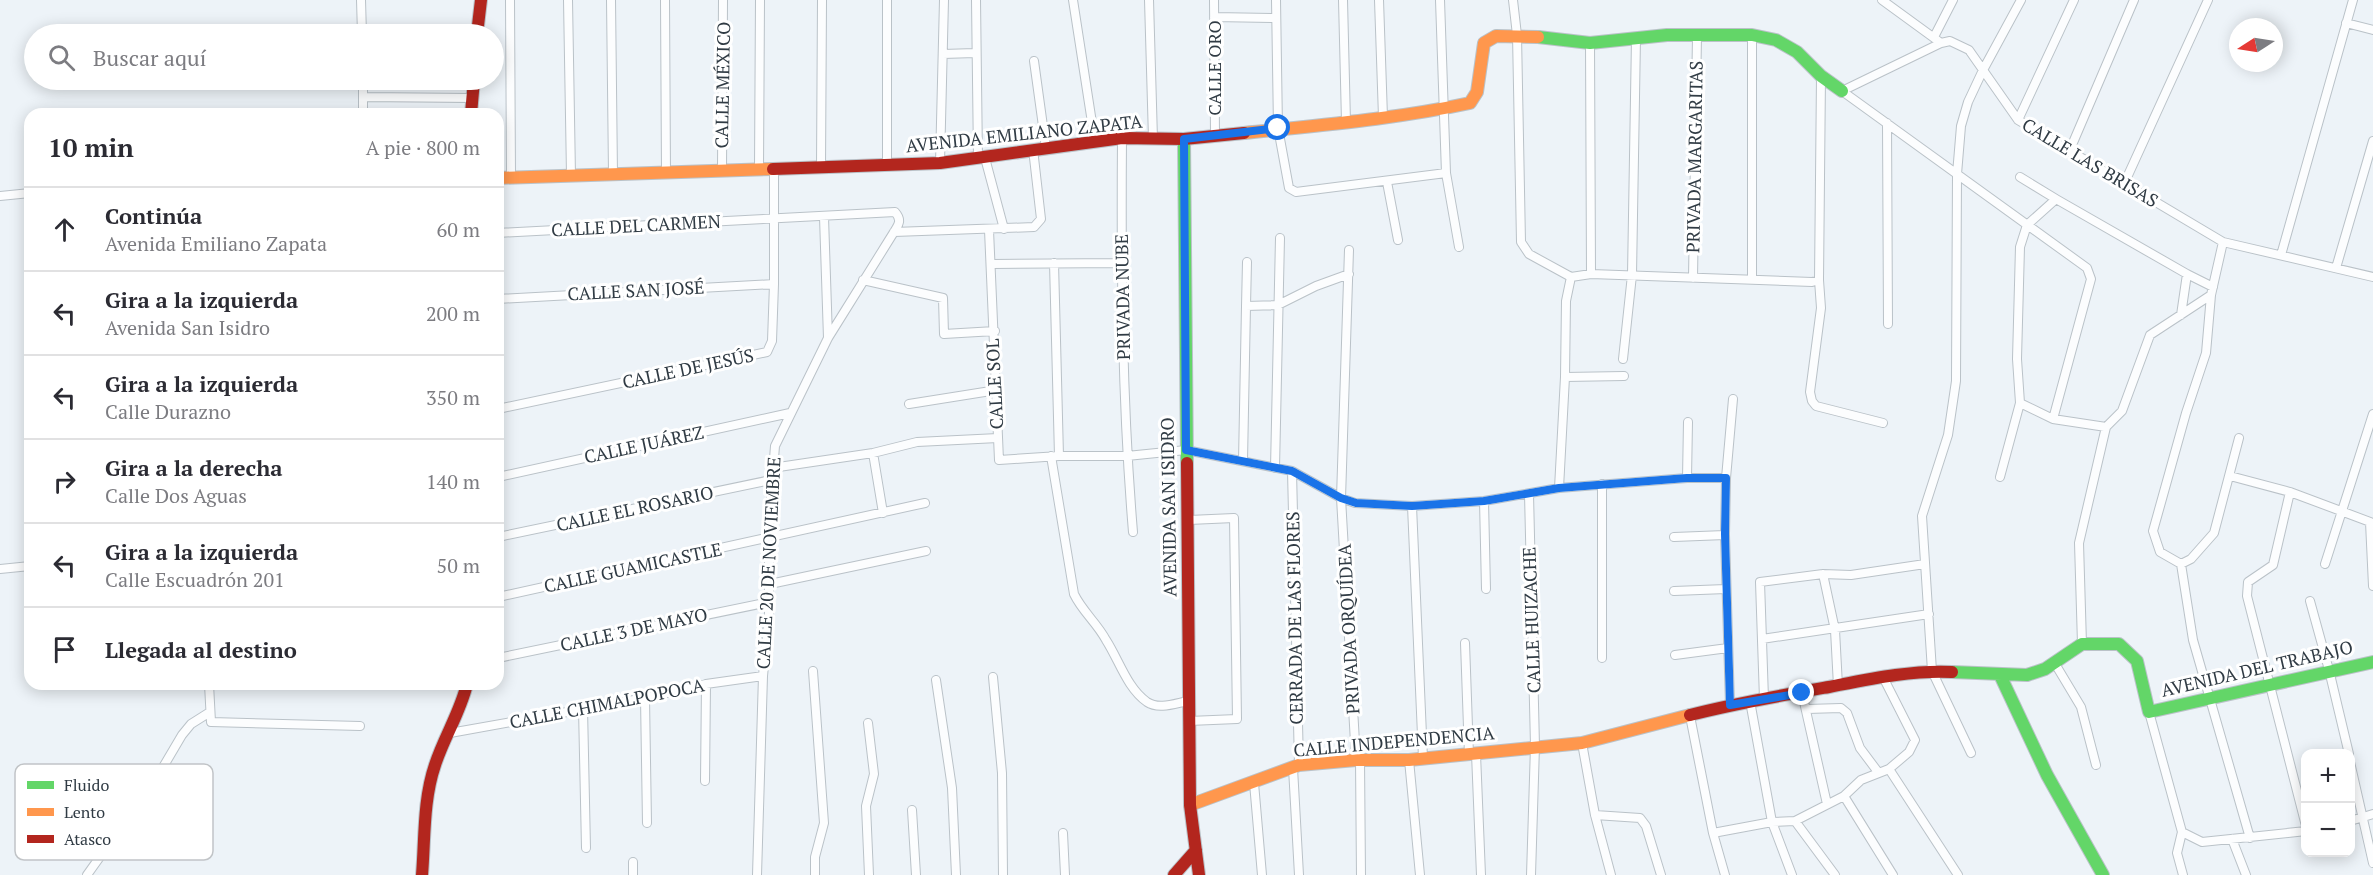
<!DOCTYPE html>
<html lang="es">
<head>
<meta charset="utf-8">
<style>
  :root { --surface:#fff; --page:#f7f7f7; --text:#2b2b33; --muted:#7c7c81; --line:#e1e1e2 }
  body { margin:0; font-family:"PT Serif",serif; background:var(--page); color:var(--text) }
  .controls { position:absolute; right:18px; bottom:18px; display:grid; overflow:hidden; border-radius:12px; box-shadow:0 3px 15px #0003 }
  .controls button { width:54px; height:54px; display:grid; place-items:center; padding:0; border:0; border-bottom:2px solid var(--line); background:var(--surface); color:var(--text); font:30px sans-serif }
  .compass { position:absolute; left:2229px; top:18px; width:54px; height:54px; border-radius:50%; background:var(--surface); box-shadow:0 3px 15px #0003; rotate:258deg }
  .stop { position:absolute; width:18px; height:18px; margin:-14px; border:4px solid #1a73e8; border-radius:50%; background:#fff }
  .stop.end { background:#1a73e8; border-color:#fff; box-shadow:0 2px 6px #0008 }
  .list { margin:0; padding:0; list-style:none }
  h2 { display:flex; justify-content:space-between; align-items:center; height:78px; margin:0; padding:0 24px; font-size:26px }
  h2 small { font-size:20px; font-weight:400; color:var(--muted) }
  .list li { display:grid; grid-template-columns:39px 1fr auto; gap:18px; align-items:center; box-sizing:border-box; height:84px; padding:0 24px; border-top:2px solid var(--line) }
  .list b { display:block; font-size:22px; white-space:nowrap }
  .list p { margin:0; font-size:20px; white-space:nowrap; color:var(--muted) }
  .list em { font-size:20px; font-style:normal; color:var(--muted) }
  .icon { flex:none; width:33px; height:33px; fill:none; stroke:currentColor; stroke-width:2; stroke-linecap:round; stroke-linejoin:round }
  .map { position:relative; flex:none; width:2373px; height:875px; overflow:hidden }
  .search { position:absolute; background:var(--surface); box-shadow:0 3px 15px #0003; left:24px; top:24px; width:480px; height:66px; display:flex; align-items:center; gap:15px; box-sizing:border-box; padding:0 21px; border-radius:33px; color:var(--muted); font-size:22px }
  .panel { position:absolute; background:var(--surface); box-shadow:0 3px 15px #0003; left:24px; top:108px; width:480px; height:582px; border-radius:18px }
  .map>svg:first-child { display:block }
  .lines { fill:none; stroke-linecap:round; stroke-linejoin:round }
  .street-casing { stroke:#bac2c8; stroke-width:10 }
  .fast-casing { stroke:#bac2c8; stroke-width:14 }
  .slow-casing { stroke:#bac2c8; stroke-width:14 }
  .jam-casing { stroke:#bac2c8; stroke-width:14 }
  .street { stroke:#fcfdfe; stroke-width:8 }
  .fast { stroke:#63d668; stroke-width:12 }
  .slow { stroke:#ff974d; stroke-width:12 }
  .jam { stroke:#b3261e; stroke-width:12 }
  .route { stroke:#1a73e8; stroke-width:8 }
  .labels { text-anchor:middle; stroke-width:6; stroke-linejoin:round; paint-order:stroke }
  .street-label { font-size:18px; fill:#303b44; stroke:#fff }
  .key { fill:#fff; stroke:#c1c4c7; stroke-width:1.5 }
  .key-label { font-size:16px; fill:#303b44 }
</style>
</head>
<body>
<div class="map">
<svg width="2373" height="875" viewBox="0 0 2373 875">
  <rect width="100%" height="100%" fill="#edf3f8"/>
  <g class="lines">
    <g class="street-casing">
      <path id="street" d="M361,0L362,34
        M510,0L511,178
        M568,0L571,175
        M611,0L613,174
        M665,0L666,173
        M976,0L978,159
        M1073,0L1095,142
        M1149,0L1153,139
        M1214,0L1215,135
        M1276,0L1278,128L1289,188L1296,192L1446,173
        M1343,0L1346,122
        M1379,0L1383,117
        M1440,0L1446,173L1459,247
        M1513,0L1517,35L1521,242L1529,254L1571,277
        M1882,0L1941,43
        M1214,17L1275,18
        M2346,23L2373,30
        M1934,37L1953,0
        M1590,43L1591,274
        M943,54L975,53
        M1034,61L1046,148
        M363,80V97
        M363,114V97L472,98
        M2018,120L2074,0
        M1887,123L1888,324
        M1122,138C1121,270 1122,401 1133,532
        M2069,152L2134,0
        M985,158L1004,229
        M940,163L944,0
        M887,164V0
        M821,167L822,0
        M759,168L760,0
        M722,170L723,0
        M2020,177L2056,199
        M1387,182L1398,240
        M2124,184L2208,0
        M0,196L30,193
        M824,217L828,338
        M989,230L999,460L1059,456H1127L1186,450L1292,471L1341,498L1355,503L1412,506L1484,501L1559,488L1687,478H1726
        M894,232L1034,227L1041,219L1033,149
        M498,233L895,212C902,220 899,224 894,232L828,338L775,446L769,523V613L763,676L757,875
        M1349,250L1341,498L1356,760
        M2281,255L2353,0
        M1054,263L1059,456
        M992,264L1121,263
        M2336,268L2373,141
        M1693,278L1697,36
        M1752,278V35
        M863,280L943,298L944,334L995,331
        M1819,280L1821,308L1810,392L1812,401L1816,406L1883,423
        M2211,295L2206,353L2186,413L2153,531L2160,552L2181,564L2193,640L2250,838
        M498,299L774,284
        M1246,306L1247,262
        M2181,315L2187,274
        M1623,359L1632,275L1636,38
        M1565,377L1624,376
        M2020,403L2053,419L2106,427
        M909,404L997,390
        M498,409L767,352L772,341L774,284V168
        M2053,419L2091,279L2087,268L1842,91L1941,43L1950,41L1969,50L2018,120L2223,242L2373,277
        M2106,427L2122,411L2150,335L2211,295L2223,242
        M873,453L883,513
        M1051,456L1074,594C1082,611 1097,623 1106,640C1119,660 1127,688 1147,702C1159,710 1176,703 1188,701
        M1243,461L1246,306L1278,305L1316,286L1349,274
        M772,468L873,453L917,442L998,438
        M1275,468L1280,238
        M1292,471L1299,765
        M2230,476L2290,492L2373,523
        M498,477L790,413
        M2000,477L2020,403L2017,359L2020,247L2027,225L2056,199L2187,274L2213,287
        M1687,478L1688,422
        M1559,488L1565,377L1566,301L1571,277L1591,274L1812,282L1819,280L1821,76
        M2290,492L2273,565L2248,582L2247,596L2306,826
        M1529,494L1535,746L1531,875
        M1484,501L1486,589
        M1412,506L1423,758
        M2370,522L2373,586
        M498,537L771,480
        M1674,537L1725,535
        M2181,564L2191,559L2214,533L2239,438
        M2325,564L2373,414
        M0,569L30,566
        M1823,574L1835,630L1838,686
        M770,584L926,551
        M1674,591L1726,589
        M498,597L925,503
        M2310,601L2329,670L2349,754
        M1762,639L1929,614
        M1465,643L1469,755
        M2082,644L2079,543L2106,427
        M1675,655L1728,648
        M498,658L769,602
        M1602,658V484
        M2054,662L2081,707L2096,765
        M813,671L824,823L815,857V875
        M993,677L1002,773L1003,875
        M1883,677L1915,740L1909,752L1889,769
        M936,680L952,788L956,875
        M209,684L211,722L360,726
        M1802,693L1827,804
        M645,698L647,823
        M1764,699L1760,582L1823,574L1851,575L1925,564
        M1750,701L1772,822L1792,875
        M1730,705L1725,535L1726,478L1733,399
        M583,708L586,848
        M1807,709L1841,708L1847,713L1860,748L1878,772
        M2149,712L2182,832
        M1690,716L1713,833L1725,875
        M1189,721L1237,719L1234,518L1189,520
        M868,723L874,774L866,806L869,875
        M450,733L645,698L706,684L763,676
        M1582,743L1595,815L1611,875
        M1971,753L1932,671L1922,516L1948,435L1956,381L1957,174L1961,126L1968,102L1983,70L2021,0
        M1476,754L1481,875
        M1360,760L1361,875
        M1409,760L1420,875
        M2350,762L2373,863
        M1293,768L1299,875
        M705,781L706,684
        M1254,783L1262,875
        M1844,796L1893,875
        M912,810L916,875
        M1595,815L1640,818L1646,826L1661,875
        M1795,821L1835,875
        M2350,821L2373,814
        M2182,832L2202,842L2306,831
        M2182,832L2177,853L2183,875
        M1063,833L1065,875
        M1713,833L1772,822L1795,821L1844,796L1861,780L1889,769L1958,875
        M2232,839L2246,875
        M87,875L159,774L182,735L191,724L210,712
        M633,875V862"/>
    </g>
    <g class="fast-casing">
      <path id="fast" d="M1538,37L1590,43L1667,35H1752L1776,40L1797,52L1821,76L1842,91
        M1184,139L1187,463
        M1952,672L2027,675L2045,669L2082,644H2119L2137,661L2149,712L2373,662
        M2000,675L2047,775L2103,875"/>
    </g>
    <g class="slow-casing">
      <path id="slow" d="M1244,133C1320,125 1396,119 1470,103L1477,92L1484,43L1496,36L1538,37
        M498,178L773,169
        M1190,805L1299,765L1356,760H1409L1582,743L1690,715"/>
    </g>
    <g class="jam-casing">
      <path id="jam" d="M477,34L481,0
        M471,114L474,80
        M773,169L940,163L1122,138L1184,139L1244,133
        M1187,463L1190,805L1199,875
        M1690,715C1736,703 1783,695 1829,687C1870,679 1911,670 1952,672
        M422,875C425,839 423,800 435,765C444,737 460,713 467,684
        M1174,875L1196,850"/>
    </g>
    <use href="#street" class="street"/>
    <use href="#fast" class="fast"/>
    <use href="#slow" class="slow"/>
    <use href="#jam" class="jam"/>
  </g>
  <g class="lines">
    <path class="route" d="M1278,128L1184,139L1186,450L1292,471L1341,498L1356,503L1412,506L1484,501L1559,488L1687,478H1726L1725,534L1730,705L1802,693"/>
  </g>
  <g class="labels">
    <g class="street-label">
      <text transform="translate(1215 68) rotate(-90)" y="6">CALLE ORO</text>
      <text transform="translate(723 85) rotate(-89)" y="6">CALLE MÉXICO</text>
      <text transform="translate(1024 134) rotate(-6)" y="6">AVENIDA EMILIANO ZAPATA</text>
      <text transform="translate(1695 157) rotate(-89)" y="6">PRIVADA MARGARITAS</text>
      <text transform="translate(2090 163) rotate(31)" y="6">CALLE LAS BRISAS</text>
      <text transform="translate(636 226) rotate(-3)" y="6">CALLE DEL CARMEN</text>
      <text transform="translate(636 291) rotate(-3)" y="6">CALLE SAN JOSÉ</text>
      <text transform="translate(1123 297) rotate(-91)" y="6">PRIVADA NUBE</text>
      <text transform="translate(688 369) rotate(-12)" y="6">CALLE DE JESÚS</text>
      <text transform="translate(995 384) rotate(-93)" y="6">CALLE SOL</text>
      <text transform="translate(644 445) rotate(-12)" y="6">CALLE JUÁREZ</text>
      <text transform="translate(1169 507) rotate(-91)" y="6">AVENIDA SAN ISIDRO</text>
      <text transform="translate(635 509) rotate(-12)" y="6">CALLE EL ROSARIO</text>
      <text transform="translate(769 563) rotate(-87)" y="6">CALLE 20 DE NOVIEMBRE</text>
      <text transform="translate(633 568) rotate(-12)" y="6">CALLE GUAMICASTLE</text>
      <text transform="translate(1295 618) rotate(-91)" y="6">CERRADA DE LAS FLORES</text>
      <text transform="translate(1532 620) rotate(-92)" y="6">CALLE HUIZACHE</text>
      <text transform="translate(1349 629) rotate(-93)" y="6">PRIVADA ORQUÍDEA</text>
      <text transform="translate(634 630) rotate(-12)" y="6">CALLE 3 DE MAYO</text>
      <text transform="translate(2257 669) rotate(-13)" y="6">AVENIDA DEL TRABAJO</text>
      <text transform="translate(607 704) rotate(-11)" y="6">CALLE CHIMALPOPOCA</text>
      <text transform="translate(1394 742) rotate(-5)" y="6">CALLE INDEPENDENCIA</text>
    </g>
  </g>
  <rect x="15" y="764" width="198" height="96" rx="9" class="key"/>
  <rect x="27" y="781" width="27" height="8" fill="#63d668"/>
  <rect x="27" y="808" width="27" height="8" fill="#ff974d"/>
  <rect x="27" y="835" width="27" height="8" fill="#b3261e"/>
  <g class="key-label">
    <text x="64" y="791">Fluido</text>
    <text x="64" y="818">Lento</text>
    <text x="64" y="845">Atasco</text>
  </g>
</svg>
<div class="controls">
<button>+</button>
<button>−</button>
</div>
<svg class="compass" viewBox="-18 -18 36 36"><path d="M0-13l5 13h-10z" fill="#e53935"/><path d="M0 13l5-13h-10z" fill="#7c7c81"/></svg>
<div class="stop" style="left:1278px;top:128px"></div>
<div class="stop end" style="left:1802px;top:693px"></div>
<div class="search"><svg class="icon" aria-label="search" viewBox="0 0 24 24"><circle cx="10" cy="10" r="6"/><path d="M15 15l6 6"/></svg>Buscar aquí</div>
<section class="panel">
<h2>10 min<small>A pie · 800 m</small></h2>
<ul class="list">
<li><svg class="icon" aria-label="ahead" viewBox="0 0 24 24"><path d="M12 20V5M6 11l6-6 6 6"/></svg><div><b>Continúa</b><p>Avenida Emiliano Zapata</p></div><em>60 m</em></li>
<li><svg class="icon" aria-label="left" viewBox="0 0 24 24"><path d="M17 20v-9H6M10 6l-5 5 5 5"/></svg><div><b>Gira a la izquierda</b><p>Avenida San Isidro</p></div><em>200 m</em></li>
<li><svg class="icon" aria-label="left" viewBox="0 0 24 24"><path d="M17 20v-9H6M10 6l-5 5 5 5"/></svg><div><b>Gira a la izquierda</b><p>Calle Durazno</p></div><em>350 m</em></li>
<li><svg class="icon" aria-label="right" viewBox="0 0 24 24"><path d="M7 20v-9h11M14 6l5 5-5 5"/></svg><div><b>Gira a la derecha</b><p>Calle Dos Aguas</p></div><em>140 m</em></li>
<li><svg class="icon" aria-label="left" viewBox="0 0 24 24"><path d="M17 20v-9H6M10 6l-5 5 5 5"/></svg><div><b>Gira a la izquierda</b><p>Calle Escuadrón 201</p></div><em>50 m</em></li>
<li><svg class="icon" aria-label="arrive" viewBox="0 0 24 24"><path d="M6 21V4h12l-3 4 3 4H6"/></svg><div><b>Llegada al destino</b></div></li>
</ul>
</section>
</div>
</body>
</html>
